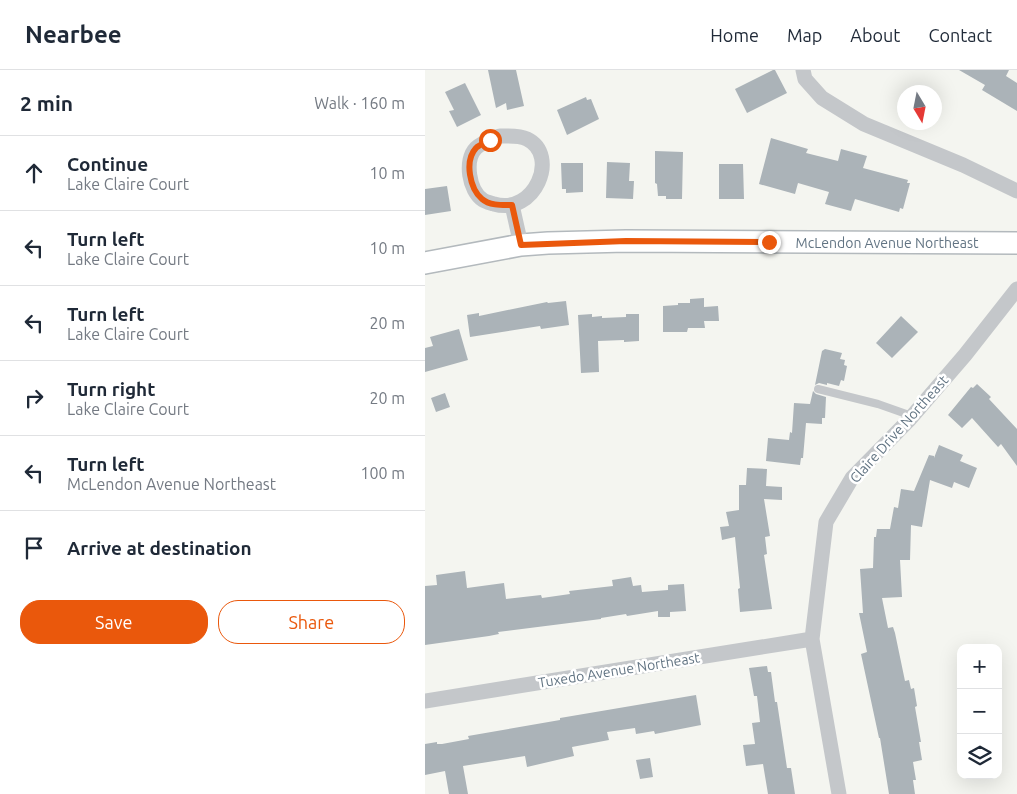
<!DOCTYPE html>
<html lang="en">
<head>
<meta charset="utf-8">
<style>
  :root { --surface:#fff; --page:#f2f2f3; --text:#1f2937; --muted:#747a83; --line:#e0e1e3; --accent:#ea580c }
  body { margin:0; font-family:Ubuntu,sans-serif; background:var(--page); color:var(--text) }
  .controls { position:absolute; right:15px; bottom:15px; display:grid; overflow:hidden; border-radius:10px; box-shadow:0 5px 20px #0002 }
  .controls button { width:45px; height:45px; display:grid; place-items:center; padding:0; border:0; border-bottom:1px solid var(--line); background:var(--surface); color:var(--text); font:25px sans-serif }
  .compass { position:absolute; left:472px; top:15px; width:45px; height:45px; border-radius:50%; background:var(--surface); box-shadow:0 5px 20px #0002; rotate:170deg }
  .stop { position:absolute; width:15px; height:15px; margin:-11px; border:4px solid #ea580c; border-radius:50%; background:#fff }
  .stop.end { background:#ea580c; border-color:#fff; box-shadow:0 1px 5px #0008 }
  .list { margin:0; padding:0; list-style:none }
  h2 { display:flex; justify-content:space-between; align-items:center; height:65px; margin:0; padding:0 20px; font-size:21px }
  h2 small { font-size:16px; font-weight:400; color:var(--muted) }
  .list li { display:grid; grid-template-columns:32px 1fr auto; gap:15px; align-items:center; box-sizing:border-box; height:75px; padding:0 20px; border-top:1px solid var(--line) }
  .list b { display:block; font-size:19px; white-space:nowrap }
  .list p { margin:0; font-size:16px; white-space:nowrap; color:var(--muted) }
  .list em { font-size:16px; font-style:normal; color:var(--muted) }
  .actions { display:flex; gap:10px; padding:15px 20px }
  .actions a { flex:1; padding:11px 0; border:1px solid var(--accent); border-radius:20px; text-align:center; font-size:18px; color:var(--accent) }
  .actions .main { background:var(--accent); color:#fff }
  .icon { flex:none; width:28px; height:28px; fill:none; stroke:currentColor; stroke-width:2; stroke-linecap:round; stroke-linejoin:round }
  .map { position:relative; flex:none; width:592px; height:724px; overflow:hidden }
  header { display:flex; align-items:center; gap:30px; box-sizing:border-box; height:70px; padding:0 25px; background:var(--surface); border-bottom:1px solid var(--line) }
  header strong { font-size:24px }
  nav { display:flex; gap:28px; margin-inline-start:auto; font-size:18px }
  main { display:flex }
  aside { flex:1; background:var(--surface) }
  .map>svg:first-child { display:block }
  .building { fill:#abb3b8 }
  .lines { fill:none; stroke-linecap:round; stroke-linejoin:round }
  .secondary-casing { stroke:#b3b9bd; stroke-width:24 }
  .lane { stroke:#c4c7ca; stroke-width:8 }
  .street { stroke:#c4c7ca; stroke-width:15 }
  .secondary { stroke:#fff; stroke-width:21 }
  .route { stroke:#ea580c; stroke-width:6 }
  .labels { text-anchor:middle; stroke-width:5; stroke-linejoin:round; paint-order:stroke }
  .street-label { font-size:14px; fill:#627483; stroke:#fff }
</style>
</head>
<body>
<header>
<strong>Nearbee</strong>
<nav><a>Home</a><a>Map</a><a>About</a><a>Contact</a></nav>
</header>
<main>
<aside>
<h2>2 min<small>Walk · 160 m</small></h2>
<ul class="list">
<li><svg class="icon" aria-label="ahead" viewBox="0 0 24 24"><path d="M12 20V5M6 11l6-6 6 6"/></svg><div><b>Continue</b><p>Lake Claire Court</p></div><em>10 m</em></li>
<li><svg class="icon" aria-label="left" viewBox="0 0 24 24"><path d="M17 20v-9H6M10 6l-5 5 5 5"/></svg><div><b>Turn left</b><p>Lake Claire Court</p></div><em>10 m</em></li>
<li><svg class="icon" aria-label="left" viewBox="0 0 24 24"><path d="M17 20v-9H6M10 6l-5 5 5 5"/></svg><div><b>Turn left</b><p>Lake Claire Court</p></div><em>20 m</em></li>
<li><svg class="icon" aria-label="right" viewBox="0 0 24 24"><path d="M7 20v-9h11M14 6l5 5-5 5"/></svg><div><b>Turn right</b><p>Lake Claire Court</p></div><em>20 m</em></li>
<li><svg class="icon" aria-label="left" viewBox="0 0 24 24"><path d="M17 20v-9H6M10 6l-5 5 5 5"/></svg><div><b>Turn left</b><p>McLendon Avenue Northeast</p></div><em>100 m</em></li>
<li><svg class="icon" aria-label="arrive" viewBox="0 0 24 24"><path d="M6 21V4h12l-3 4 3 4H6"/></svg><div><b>Arrive at destination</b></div></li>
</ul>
<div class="actions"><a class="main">Save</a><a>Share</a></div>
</aside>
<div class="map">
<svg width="592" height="724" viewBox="0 0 592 724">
  <rect width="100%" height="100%" fill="#f4f5f0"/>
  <path class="building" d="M63,0H91L99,36L82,40L81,33L71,38Z
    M348,0H350L362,23L322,43L310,19Z
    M534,0H584L581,6L592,13V41L557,20L560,15Z
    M40,13L56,45L32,57L24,41L29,40L20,22Z
    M161,27L162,30L166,29L174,49L142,65L132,40Z
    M346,68L383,79L381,83L413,91L416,79L442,86L438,98L483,110L482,113H485L478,139L475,138L474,142L430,129L426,141L400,134L404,122L373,113L370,124L334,114Z
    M230,81L258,82L257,129H241V126H233L232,114L230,113Z
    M182,92L205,93L204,111H209L208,129L181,128Z
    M136,93H158V122L141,123V119H137Z
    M294,94H318L319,129H294Z
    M22,116L26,141L0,145V119Z
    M279,228V237L293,236L294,251H279L280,258H263L262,262H238V236L253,235V233H265V229Z
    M141,231L144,255L116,259L115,256L45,267L42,245L54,243V246L122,232L123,233Z
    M167,244V247L177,246V248L201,247V244H214V271L199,272V270L173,271L174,302L156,303L153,245Z
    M476,246L493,262L467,288L451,273Z
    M34,259L43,290L0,302V278L8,276L5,267Z
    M400,279L417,283L415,289L420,290L419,295L422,296L419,311L416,310L414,316L402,313V315L394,313L390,315L397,281Z
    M552,314L566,327L564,329L592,359V396L576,374L573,377L547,348L537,358L523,345L546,317L548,318Z
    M388,321L391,324L401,327L400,348H397V354L381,353L378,388H376L375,395L341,391L343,368L364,370L365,362L367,363L369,333L385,334Z
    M20,323L25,337L11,342L6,328Z
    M514,375L538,385L535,391L552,398L544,418L529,412L527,418L505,410L497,457L486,455L485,490H475L477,527L457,528L463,558L468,557L470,563L480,611L484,610L486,619L489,618L492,636L490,637L496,672H494L497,690L488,692L491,710H488L490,724H464L455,668H454L436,584L442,582L434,543H438L435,499L448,498L449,467H451L452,459H465L469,437L473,438L476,419L489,421L504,385L509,386V388Z
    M322,398L342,399L341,416L357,417V430L339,429L345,466L340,467L342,484L339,485L347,539L315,542L313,519L315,518L310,467L297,470L295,457L304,456L301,442L314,440V415H321Z
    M40,501L42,518L79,513L81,529L116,525L117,528L145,524L144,521L188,516L187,510L206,507L208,516L216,515L217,522L243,520V515L259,514L261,541L245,542V547H233V541L202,546L201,544L176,548V549L73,562L74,564L64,566L0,575V516L12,515L11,505Z
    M342,596L343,602H346L350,632H352L362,698H366L370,724H343L338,694L321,696L318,675L330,674L327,653L335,652L332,626H329L324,598Z
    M271,625L276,655L230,664L229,661L211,664L210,658L182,662L184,670L147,677L149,686L102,697L100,686L38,696L43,724H24L20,701L0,705V674L12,672V674H17L44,669L43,666L135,650V648Z
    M225,688L228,707L215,709L211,690Z"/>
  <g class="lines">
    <g class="secondary-casing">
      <path id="secondary" d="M0,193L96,175L123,173L201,171L592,173"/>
    </g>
    <path class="lane" d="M393,319L453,334L487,346"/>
    <path class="street" d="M378,0L380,9L397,28L439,54L538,95L592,121
      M75,66C84,66 94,65 102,69C135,85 110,146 69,134C66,133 61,132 58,130C44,121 39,90 51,78C57,72 68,69 75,66Z
      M87,135L96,175
      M0,631L387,569
      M414,724L387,569L401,452L427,408L484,350L540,285L592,219"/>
    <use href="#secondary" class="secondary"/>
  </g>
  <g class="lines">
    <path class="route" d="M65,70C61,72 54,75 51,78C39,91 45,119 57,129C65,136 78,135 87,135L96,175L201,171L344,172"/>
  </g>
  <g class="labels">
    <g class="street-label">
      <text x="462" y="178">McLendon Avenue Northeast</text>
      <text transform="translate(474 359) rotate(-48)" y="5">Claire Drive Northeast</text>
      <text transform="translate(194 600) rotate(-9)" y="5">Tuxedo Avenue Northeast</text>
    </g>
  </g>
</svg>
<div class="controls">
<button>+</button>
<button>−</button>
<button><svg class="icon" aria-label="layers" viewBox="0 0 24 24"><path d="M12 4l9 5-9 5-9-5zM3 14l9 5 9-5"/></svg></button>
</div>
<svg class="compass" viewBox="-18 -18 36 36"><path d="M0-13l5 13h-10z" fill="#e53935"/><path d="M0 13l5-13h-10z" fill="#747a83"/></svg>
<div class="stop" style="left:65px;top:70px"></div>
<div class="stop end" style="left:344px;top:172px"></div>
</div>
</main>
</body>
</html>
